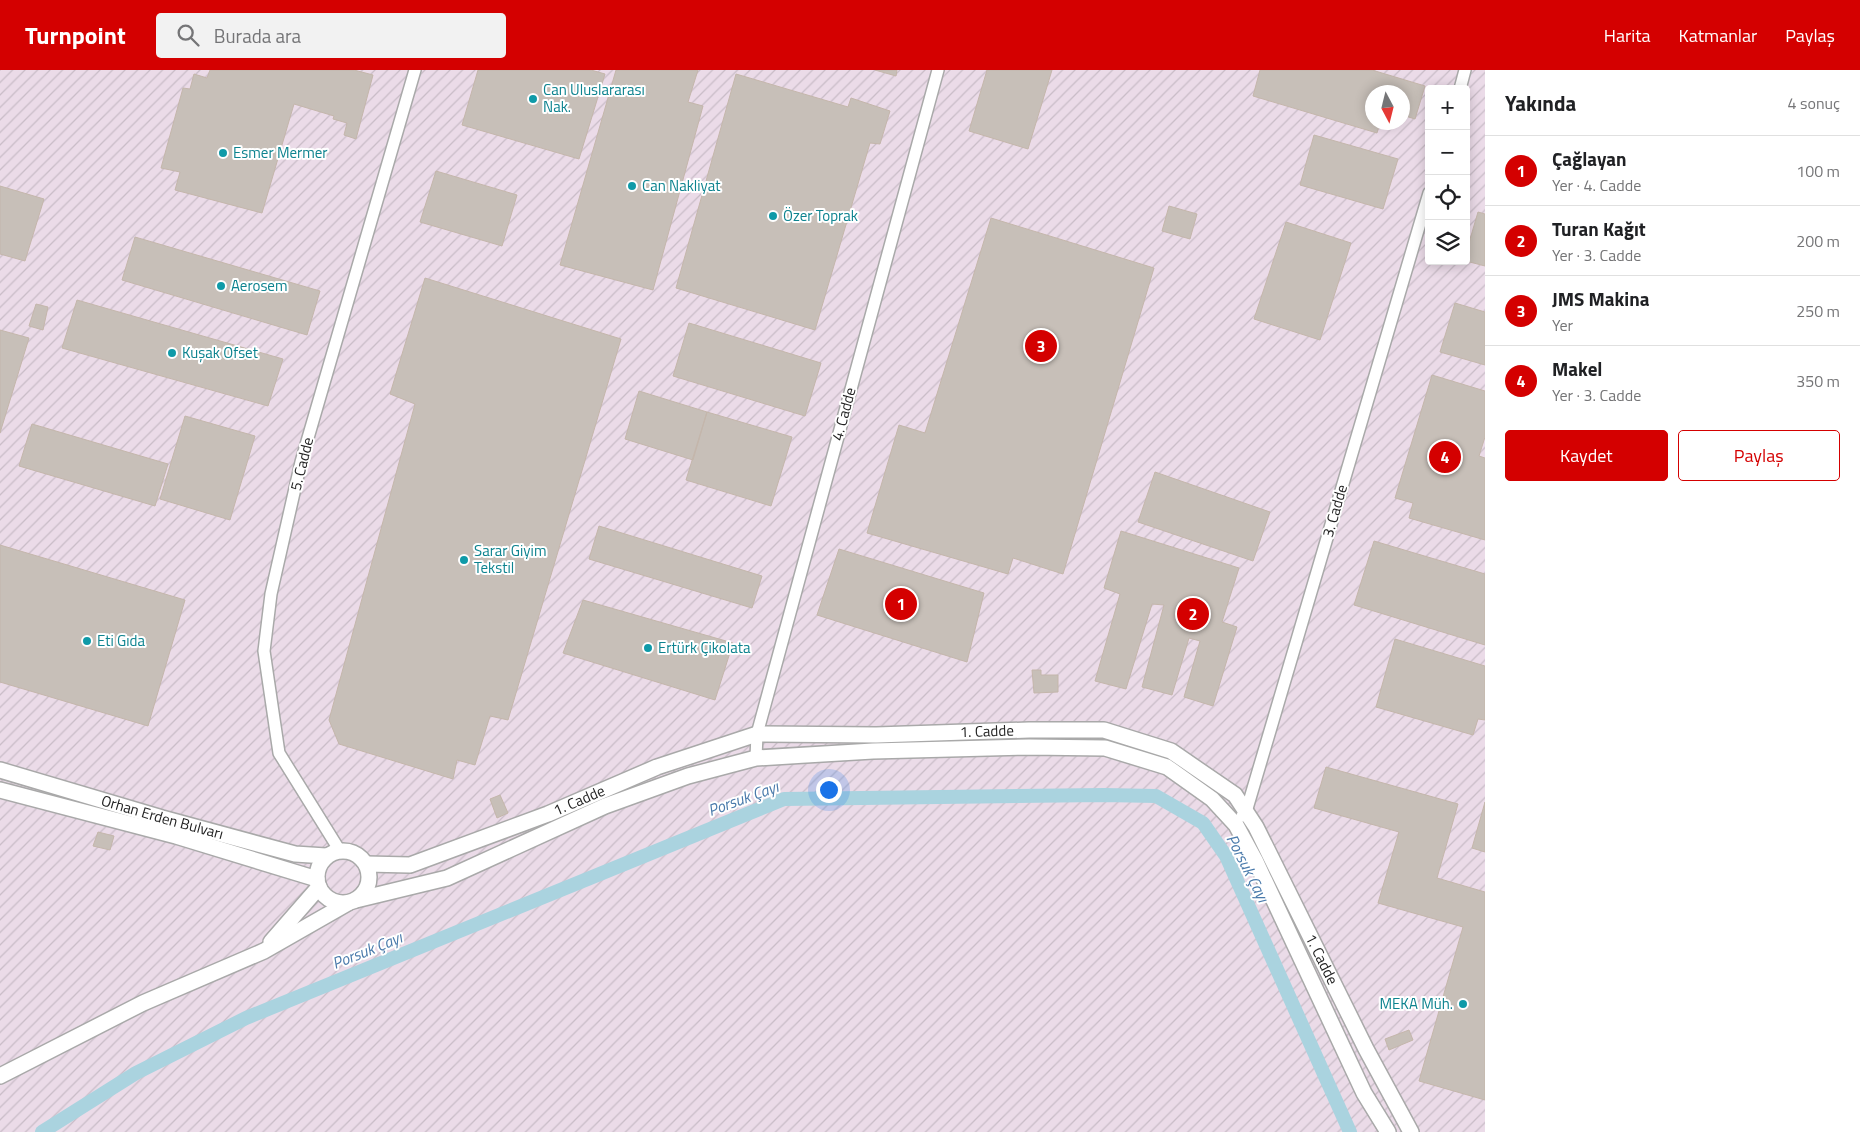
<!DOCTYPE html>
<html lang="tr">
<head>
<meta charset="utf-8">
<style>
  :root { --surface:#fff; --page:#f2f2f2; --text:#202124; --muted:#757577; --line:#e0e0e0; --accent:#d40000 }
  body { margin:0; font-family:"Titillium Web",sans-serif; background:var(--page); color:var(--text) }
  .controls { position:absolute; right:15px; top:15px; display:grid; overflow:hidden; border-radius:5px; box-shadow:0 2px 12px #0003 }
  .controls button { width:45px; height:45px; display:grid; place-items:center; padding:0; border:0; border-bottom:1px solid var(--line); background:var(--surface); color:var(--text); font:25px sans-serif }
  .compass { position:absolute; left:1365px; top:15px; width:45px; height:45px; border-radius:50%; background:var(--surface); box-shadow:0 2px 12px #0003; rotate:173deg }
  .you { position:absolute; left:828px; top:719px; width:18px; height:18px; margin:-12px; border:4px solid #fff; border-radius:50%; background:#1a73e8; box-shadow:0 0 0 8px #1a73e833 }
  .badge { display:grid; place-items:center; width:32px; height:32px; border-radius:50%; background:var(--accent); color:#fff; font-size:16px; font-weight:700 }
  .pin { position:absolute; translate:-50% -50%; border:2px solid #fff; box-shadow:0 1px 5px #0006 }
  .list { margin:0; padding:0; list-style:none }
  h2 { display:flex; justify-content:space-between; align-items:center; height:65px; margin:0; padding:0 20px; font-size:21px }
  h2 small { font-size:16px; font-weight:400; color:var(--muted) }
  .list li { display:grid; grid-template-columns:32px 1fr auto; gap:15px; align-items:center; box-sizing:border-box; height:70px; padding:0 20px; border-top:1px solid var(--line) }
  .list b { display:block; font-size:19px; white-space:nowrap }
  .list p { margin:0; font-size:16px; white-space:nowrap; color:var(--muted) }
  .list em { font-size:16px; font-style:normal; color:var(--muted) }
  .actions { display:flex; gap:10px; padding:15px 20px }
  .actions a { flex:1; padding:11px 0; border:1px solid var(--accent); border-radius:5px; text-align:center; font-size:18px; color:var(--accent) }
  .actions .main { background:var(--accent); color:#fff }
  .icon { flex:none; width:28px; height:28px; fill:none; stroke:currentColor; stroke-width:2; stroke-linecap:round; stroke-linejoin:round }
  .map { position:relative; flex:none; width:1485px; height:1062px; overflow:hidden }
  header { display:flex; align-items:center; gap:30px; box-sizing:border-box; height:70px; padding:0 25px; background:var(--accent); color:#fff }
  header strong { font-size:24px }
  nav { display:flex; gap:28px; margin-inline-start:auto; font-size:18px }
  .search { width:350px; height:45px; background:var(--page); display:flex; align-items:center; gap:12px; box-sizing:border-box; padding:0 18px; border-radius:5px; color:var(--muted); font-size:19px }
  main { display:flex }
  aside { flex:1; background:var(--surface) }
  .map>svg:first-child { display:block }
  .industrial { fill:url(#industrial-furrows); fill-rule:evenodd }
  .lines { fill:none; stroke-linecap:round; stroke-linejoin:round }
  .canal { stroke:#aad3df; stroke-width:14 }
  .building { fill:#c7bfb8; stroke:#c4b6ab }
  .minor-casing { stroke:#a9a9a9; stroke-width:14 }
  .tertiary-casing { stroke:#a9a9a9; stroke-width:18 }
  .minor { stroke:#fff; stroke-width:11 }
  .tertiary { stroke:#fff; stroke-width:15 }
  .culture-dot { fill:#0f9aa8; stroke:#fff; stroke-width:2 }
  .labels { text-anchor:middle; stroke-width:4; stroke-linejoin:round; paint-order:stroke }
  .culture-label { font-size:15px; fill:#0d838f; stroke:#fff; text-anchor:start }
  .street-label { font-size:15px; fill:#222; stroke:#fff }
  .water-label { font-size:16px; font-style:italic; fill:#4a7aab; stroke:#fff }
</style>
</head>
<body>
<header>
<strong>Turnpoint</strong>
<div class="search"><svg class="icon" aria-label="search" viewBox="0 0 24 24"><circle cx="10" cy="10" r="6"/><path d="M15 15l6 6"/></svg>Burada ara</div>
<nav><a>Harita</a><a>Katmanlar</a><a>Paylaş</a></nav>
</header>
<main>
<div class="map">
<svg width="1485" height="1062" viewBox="0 0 1485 1062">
  <defs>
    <pattern id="industrial-furrows" width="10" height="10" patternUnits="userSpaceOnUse" patternTransform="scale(1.25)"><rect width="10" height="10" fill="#ebdbe8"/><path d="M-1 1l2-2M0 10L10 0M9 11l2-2" fill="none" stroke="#c9bcc7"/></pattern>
  </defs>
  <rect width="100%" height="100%" fill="#f2efe9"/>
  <path class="industrial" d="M0,0H1485V1062H0ZM1429,19H1466V191H1429ZM1372,22H1402V52H1372Z"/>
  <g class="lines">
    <path class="canal" d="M42,1062L136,1003L246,948L784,729L1104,725L1156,726L1203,753L1226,786L1350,1062"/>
  </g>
  <path class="building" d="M210,0H354L373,5L356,69L344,65L347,53L333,49L334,46L294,34L262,143L175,120L180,102L161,98L183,18L190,19L194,4L207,8Z
    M478,0H591L605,4L579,89L462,55Z
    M616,0H698L688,32L703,36L653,220L560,195Z
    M875,0H897L896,6Z
    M987,0H1052L1028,79L969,61Z
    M1260,0H1372L1425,16L1415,49L1402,45V22H1372V52H1380L1377,63L1253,26Z
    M736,4L848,37L851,28L890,41L880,74L870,73L815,260L676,218Z
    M1314,65L1398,89L1383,139L1300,115Z
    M436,101L517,125L502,176L420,152Z
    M0,116L44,129L25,191L0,184Z
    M1169,136L1197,144L1190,169L1162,161Z
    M1478,142L1485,144V196L1466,191V183Z
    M991,148L1154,198L1063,504L1013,488L1008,504L867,463L899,355L925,363Z
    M1286,152L1351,173L1320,270L1254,249Z
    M135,167L320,221L307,265L122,210Z
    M425,208L621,269L508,650L490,646L475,695L457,690L453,709L339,674L329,650L415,334L390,324Z
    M77,230L283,289L268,336L62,278Z
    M1455,233L1485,242V295L1440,282Z
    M36,234L48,237L43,260L29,256Z
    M689,253L821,293L805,346L673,306Z
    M0,260L29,268L0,363Z
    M1432,305L1485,321V367L1479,386L1485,388V470L1409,448L1413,433L1395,428Z
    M639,321L707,342L693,390L625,369Z
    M707,342L792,367L771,436L686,410Z
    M185,346L255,366L230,450L160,429Z
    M32,354L168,394L155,436L19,396Z
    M1155,402L1270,442L1253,491L1138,452Z
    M599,456L762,506L752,538L589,489Z
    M1121,461L1239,498L1222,552L1237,557L1213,636L1184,627L1200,571L1189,568L1172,625L1142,617L1164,535L1152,534L1126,619L1095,611L1120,524L1104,518Z
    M1374,471L1485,504V575L1354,535Z
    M0,475L185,530L148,656L0,612Z
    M839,479L984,523L967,592L817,545Z
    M583,530L733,573L715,630L563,583Z
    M1395,569L1485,596V650L1478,649L1473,665L1376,637Z
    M1032,600H1041V605H1058V622L1034,623Z
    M1326,697L1458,734L1437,808L1485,822V1030L1419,1011L1463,857L1378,833L1399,762L1314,738Z
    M500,725L508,743L497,748L490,729Z
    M1485,732V782L1472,778Z
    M98,762L114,766L110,780L93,776Z
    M1409,960L1413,970L1389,980L1385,969Z"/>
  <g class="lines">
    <g class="minor-casing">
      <path id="minor" d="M1460,19L1465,0
        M756,688L757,664L938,0
        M1242,746L1246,742L1429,123
        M340,781L279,683L264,581L271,524L301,392L415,0"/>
    </g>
    <g class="tertiary-casing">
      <g id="tertiary">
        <path id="s1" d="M0,700L162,748L295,784L326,786"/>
        <path d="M0,720L176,766L317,809"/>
        <circle cx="343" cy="807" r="26"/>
        <path id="s2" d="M366,794L410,795L548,744L657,697L757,664L876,665L1029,660H1104L1171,681L1235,725L1256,757L1366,979L1411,1062"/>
        <path d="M356,830L447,808L605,736L688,706L756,688L873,681L1029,677L1105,678L1167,697L1212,729L1236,755L1255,790L1364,1023L1388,1062"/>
        <path d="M271,872L319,817"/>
        <path d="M0,1006L143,933L264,881L348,833"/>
      </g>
    </g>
    <use href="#minor" class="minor"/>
    <use href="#tertiary" class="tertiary"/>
  </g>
  <g class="culture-dot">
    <circle cx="533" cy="29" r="5"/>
    <circle cx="223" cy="83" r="5"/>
    <circle cx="632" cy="116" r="5"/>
    <circle cx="773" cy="146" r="5"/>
    <circle cx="221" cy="216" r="5"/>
    <circle cx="172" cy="283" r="5"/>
    <circle cx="464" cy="490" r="5"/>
    <circle cx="87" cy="571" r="5"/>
    <circle cx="648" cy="578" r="5"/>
    <circle cx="1463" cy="934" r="5"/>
  </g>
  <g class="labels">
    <g class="culture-label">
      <text x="543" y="25">Can Uluslararası<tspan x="543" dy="17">Nak.</tspan></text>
      <text x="233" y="88">Esmer Mermer</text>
      <text x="642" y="121">Can Nakliyat</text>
      <text x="783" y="151">Özer Toprak</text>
      <text x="231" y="221">Aerosem</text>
      <text x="182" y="288">Kuşak Ofset</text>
      <text x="474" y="486">Sarar Giyim<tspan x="474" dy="17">Tekstil</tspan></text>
      <text x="97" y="576">Eti Gıda</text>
      <text x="658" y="583">Ertürk Çikolata</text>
      <text x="1453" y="939" text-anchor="end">MEKA Müh.</text>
    </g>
    <g class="street-label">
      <text transform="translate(844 344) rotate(-75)" y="5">4. Cadde</text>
      <text transform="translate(302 394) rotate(-76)" y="5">5. Cadde</text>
      <text transform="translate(1335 441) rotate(-74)" y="5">3. Cadde</text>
      <text dy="5" stroke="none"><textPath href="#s2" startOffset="645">1. Cadde</textPath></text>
      <text dy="5" stroke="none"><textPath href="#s2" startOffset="225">1. Cadde</textPath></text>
      <text dy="5" stroke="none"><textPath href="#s1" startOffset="169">Orhan Erden Bulvarı</textPath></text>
      <text dy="5" stroke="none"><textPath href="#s2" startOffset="1096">1. Cadde</textPath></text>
    </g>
    <g class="water-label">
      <text transform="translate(743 728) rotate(-20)" y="6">Porsuk Çayı</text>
      <text transform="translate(1248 798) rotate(63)" y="6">Porsuk Çayı</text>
      <text transform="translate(367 880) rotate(-22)" y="6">Porsuk Çayı</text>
    </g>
  </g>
</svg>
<div class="controls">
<button>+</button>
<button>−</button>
<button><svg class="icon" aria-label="locate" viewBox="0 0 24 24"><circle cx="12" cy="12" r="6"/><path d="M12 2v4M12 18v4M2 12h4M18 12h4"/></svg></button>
<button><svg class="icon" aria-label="layers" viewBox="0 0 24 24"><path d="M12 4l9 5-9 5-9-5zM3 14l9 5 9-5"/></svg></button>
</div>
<svg class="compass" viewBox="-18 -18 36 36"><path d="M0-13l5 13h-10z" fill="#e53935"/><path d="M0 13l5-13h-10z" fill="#757577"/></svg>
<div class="you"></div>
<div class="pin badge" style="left:901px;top:534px">1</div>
<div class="pin badge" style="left:1193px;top:544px">2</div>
<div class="pin badge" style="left:1041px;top:276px">3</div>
<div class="pin badge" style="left:1445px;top:387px">4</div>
</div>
<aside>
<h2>Yakında<small>4 sonuç</small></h2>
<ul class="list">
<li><span class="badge">1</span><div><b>Çağlayan</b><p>Yer · 4. Cadde</p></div><em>100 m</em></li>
<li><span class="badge">2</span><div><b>Turan Kağıt</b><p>Yer · 3. Cadde</p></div><em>200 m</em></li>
<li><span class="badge">3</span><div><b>JMS Makina</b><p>Yer</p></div><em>250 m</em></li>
<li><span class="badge">4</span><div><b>Makel</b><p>Yer · 3. Cadde</p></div><em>350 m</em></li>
</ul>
<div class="actions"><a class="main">Kaydet</a><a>Paylaş</a></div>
</aside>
</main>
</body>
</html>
